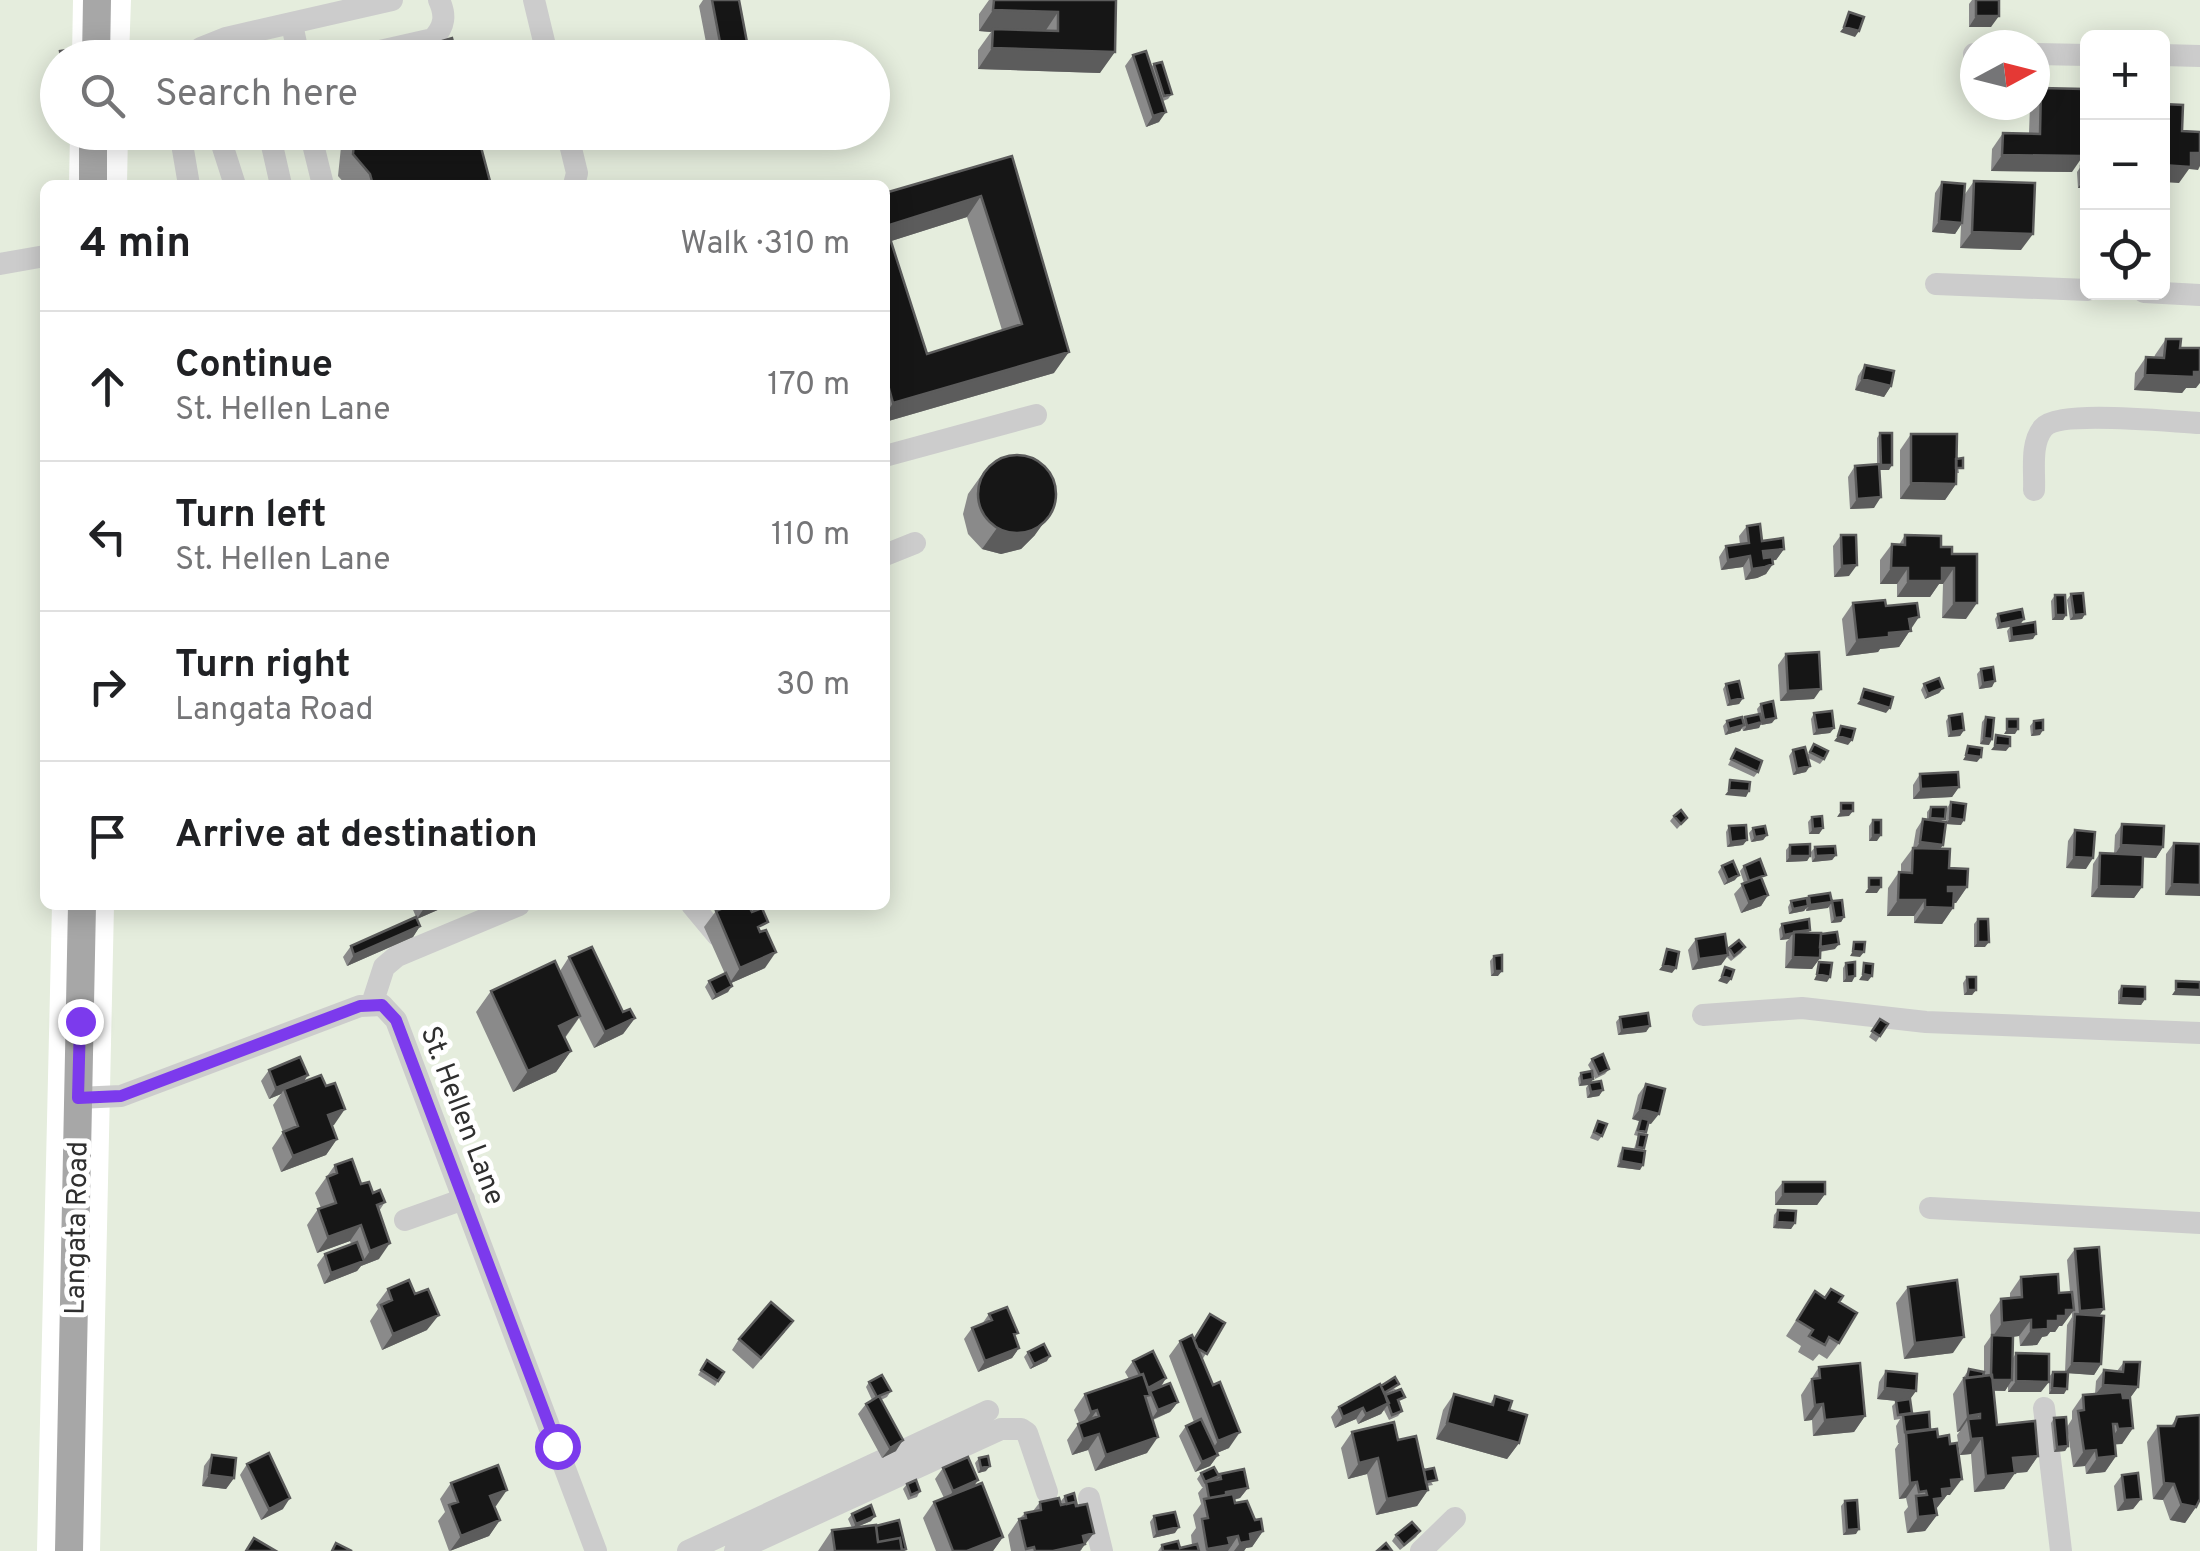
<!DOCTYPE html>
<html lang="en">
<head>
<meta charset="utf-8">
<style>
  :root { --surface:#fff; --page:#f2f2f2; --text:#202124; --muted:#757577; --line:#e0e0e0 }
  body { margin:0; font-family:Overpass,sans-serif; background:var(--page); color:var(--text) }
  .controls { position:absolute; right:30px; top:30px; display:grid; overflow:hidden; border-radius:15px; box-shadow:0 5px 25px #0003 }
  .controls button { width:90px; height:90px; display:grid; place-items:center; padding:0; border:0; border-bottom:2px solid var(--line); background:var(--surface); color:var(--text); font:50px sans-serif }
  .compass { position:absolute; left:1960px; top:30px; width:90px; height:90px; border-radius:50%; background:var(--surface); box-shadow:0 5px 25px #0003; rotate:83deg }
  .stop { position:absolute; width:30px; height:30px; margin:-22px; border:8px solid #7c3aed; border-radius:50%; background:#fff }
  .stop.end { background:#7c3aed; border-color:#fff; box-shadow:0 2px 10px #0008 }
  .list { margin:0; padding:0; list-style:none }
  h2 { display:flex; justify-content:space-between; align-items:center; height:130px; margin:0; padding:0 40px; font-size:42px }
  h2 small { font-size:32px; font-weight:400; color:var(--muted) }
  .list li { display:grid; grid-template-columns:65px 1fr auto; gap:30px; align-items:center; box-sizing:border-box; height:150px; padding:0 40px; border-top:2px solid var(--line) }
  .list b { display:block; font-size:38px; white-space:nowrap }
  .list p { margin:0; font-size:32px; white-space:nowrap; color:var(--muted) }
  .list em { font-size:32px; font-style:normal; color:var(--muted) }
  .icon { flex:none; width:55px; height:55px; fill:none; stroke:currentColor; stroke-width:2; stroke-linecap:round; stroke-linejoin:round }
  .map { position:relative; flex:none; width:2200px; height:1551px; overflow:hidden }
  .search { position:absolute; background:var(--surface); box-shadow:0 5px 25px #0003; left:40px; top:40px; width:850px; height:110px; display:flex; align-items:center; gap:25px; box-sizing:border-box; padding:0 35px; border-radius:55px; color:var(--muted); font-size:38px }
  .panel { position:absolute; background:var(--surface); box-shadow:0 5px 25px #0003; left:40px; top:180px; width:850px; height:730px; border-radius:15px }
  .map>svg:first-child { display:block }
  .green { fill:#e5eddd; fill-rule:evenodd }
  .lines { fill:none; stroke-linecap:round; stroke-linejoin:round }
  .minor { stroke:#ccc; stroke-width:22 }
  .major { stroke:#a7a7a7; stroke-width:28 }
  .wall { fill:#8a8a8a; fill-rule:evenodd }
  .shaded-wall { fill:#5c5c5c }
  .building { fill:#161616; stroke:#5c5c5c; stroke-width:2.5; fill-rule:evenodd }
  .route { stroke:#7c3aed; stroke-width:12 }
  .labels { text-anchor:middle; stroke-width:10; stroke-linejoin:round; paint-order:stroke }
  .street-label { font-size:28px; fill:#2f2f2f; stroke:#fff }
</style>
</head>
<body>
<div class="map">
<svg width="2200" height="1551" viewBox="0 0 2200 1551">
  <rect width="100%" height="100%" fill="#fff"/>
  <path class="green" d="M0,0H73L72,57L58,58V132L70,133L69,185H45V905H52L37,1551H0Z
    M131,0H2200V1551H100L114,905H885V185H127L128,133L872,132V58L129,57ZM2088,38H2162V292H2088ZM1975,45H2035V105H1975Z"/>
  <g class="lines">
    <path class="minor" d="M534,0L548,58
      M292,24L299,58
      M1974,54H1975
      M2035,54L2088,55
      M2162,55L2200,56
      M195,58L201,48L226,38L392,0
      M349,58L433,39C445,26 446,15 439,0
      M180,132L189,185
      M218,132L235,185
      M269,132L281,185
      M310,132L323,185
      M567,132L577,173L574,185
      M0,264L45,256
      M1936,284L2088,290
      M2144,292L2200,295
      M885,456L1036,415
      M2034,490C2035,471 2030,444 2043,428C2058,409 2172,422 2200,423
      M885,555L915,543
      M692,905L717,935
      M372,1004L384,967L397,956L519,905
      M1703,1015L1802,1008L1926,1022L2200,1033
      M78,1098L121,1096L360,1006L382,1005L396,1020L596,1551
      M1930,1208L2200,1223
      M405,1220L464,1199
      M2044,1408L2061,1551
      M1089,1498L1102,1551
      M688,1551L988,1411
      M735,1551L1001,1429H1021L1027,1433L1047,1492
      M1421,1551L1455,1518"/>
    <path class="major" d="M96,58L97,0
      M93,185V132
      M69,1551L82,905"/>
  </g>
  <path class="wall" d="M703,0H739L750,58H709L699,6Z
    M989,0H1116L1100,73L978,69V50L991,32L979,31V14Z
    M1972,0H1999L1991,27H1969V4Z
    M1133,55L1151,67L1154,64L1172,94L1168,99L1163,101L1159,122L1146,127L1125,66Z
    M2041,88L2072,172L1991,171L1992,149L2003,133H2029L2030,105H2035V96Z
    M338,132H477L491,185H346L338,176L341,147Z
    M1012,156L1054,373L885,422V193ZM967,217L1002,330L927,354L891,241Z
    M2081,166H2088V188H2078L2077,172Z
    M1974,181L2021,250L1960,248L1961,225L1955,234L1932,232L1935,193L1942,182L1965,194Z
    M2166,339L2180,348L2196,388H2186L2182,393L2134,390L2135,373L2146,357L2154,358L2155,355Z
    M1865,365L1891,386L1884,397L1855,390L1858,376Z
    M1880,433L1889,470H1880L1874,508L1850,509L1848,477L1855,466L1877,464V438Z
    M1911,434L1957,459L1959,473H1956V484L1945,500L1900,499V450Z
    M983,473L1035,535L1021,549L1001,554L982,549L968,534L963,514L968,494Z
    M1747,526L1762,541L1784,549L1776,560H1773L1766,574L1757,578L1745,580L1743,567L1721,570L1719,557L1726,546L1740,545L1739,536Z
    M1841,535L1849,576L1834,577L1833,546Z
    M1905,535L1941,547L1952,554L1966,619L1942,618L1943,584H1939L1930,597H1897V584H1880V560L1892,544L1899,545Z
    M2071,594L2085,614L2082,619L2070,620L2067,600Z
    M2055,595L2066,615L2063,620H2052L2051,601Z
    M1853,603L1886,606L1910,630L1899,647L1880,649L1878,652L1846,656L1842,619Z
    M1998,614L2021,624L2033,639L2009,642L2007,631L2010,627L1997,629L1995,619Z
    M1786,654L1814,699L1780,701L1778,665Z
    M1981,669L1992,687L1979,689L1977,674Z
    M1726,684L1743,698L1739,704L1727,706L1723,689Z
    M1924,684L1943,688L1939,693L1925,699L1921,690Z
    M1761,704L1772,723L1760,725L1759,728L1743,731L1742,728L1740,731L1725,735L1723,726L1727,721L1743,720L1745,717L1758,714L1757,709Z
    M1814,713L1834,728L1830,733L1813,735L1811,719Z
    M1949,716L1964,730L1960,736L1948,737L1946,721Z
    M1986,717L1989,745L1980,744L1982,722Z
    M2034,721L2040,735L2031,736L2030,726Z
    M1814,744L1824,759L1820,764L1808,758L1806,772L1793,775L1789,756L1793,750L1807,756Z
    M1736,749L1758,772L1754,777L1728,765Z
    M1920,774L1959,787L1952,797L1913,799V785Z
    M1951,802L1961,825L1946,824L1947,808Z
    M1931,807L1943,822L1940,849L1949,868L1967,887L1956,903H1954L1953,908L1942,924L1914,923V916H1887L1888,888L1899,872H1901V864L1913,848L1916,830L1923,819H1927V812Z
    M1674,816L1687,818L1677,829L1670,821Z
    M1812,817L1823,828L1819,834H1809L1808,822Z
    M1873,820L1877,841H1869V826Z
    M2122,824L2163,847L2156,858L2143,857L2142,887L2134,898L2091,897L2093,864L2100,853L2114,854L2115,835Z
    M1729,826L1747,840L1743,845L1727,847L1726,832Z
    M1753,828L1767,835L1763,840L1751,842L1749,833Z
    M2075,830L2086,869L2066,868L2068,841Z
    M2174,843L2200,844L2165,895L2166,854Z
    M1790,845L1810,856L1807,861L1786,862V850Z
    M1815,847L1836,855L1832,860L1812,862L1811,852Z
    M1722,866L1735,880L1724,885L1718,872Z
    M1744,866L1763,880L1768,895L1761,906L1741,913L1734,894L1744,883L1740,871Z
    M1809,896L1832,902L1844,917L1841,922L1831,923L1829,907L1806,911V908L1804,911L1789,914L1788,907L1791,901L1807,899Z
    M411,905H449L417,919L420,926L413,937L347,966L343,957L351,946L416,917Z
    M716,911L761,932L765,968L731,983L728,992L712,1000L705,987L709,981L725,974L704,927Z
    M1978,919L1985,947H1974V924Z
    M1782,924L1810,930L1809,932L1835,949L1820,952V958L1812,969L1785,968L1786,942L1789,939L1780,940L1779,929Z
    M1696,939L1728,950L1739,940L1745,947L1741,953L1731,961L1727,957L1721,965L1692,970L1688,950Z
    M1494,956L1498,976H1491L1490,961Z
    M569,957L623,1012L635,1018L623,1034L594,1048L579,1018L565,1038L571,1051L556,1072L513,1092L476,1012L491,991L560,971Z
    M1846,963L1852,982H1843V968Z
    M1967,977L1976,990L1972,995H1964L1963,983Z
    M2122,986L2145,999L2141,1005L2118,1004V991Z
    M1620,1017L1650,1026L1646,1032L1618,1035L1616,1022Z
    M1880,1019L1888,1024L1876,1042L1869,1037Z
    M1592,1059L1609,1069L1605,1074L1595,1079L1593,1074V1079L1591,1082L1603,1090L1599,1096L1587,1098L1586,1088L1588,1085L1579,1086L1578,1078L1581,1073L1592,1072L1588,1065Z
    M269,1070L304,1082L334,1125H332L337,1139L326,1155L281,1172L272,1148L283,1132L273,1105L281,1094L269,1099L261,1081Z
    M1646,1084L1651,1124L1648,1123L1645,1135L1640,1170L1617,1167L1620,1153L1623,1148L1634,1149L1638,1136L1634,1135L1639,1121L1632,1119L1638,1095Z
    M1598,1121L1602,1136L1598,1141L1590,1138Z
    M335,1165L385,1202L379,1211V1259L361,1266L357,1271L324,1284L317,1265L325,1254L351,1244L350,1241L317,1253L307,1225L318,1209L321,1208L315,1193Z
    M1783,1182L1825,1194L1817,1205H1775V1192Z
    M1778,1210L1795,1223L1791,1229L1773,1228L1774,1215Z
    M2075,1249L2099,1315L2101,1364L2094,1375L2068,1373L2064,1394H2049V1377L2053,1372H2065L2067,1325L2072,1317V1312L2062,1326H2059L2055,1332H2050L2047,1336L2042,1337L2037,1345L2020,1346L2019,1336L2013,1337V1358L2016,1353L2041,1392H2008V1386L2005,1391H1994L1997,1425L2038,1456L2027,1472L2015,1473L2004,1489L1974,1492L1971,1454L1960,1455L1957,1435L1960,1431L1957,1432L1953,1394L1969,1369L1984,1376V1346L1991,1336L1990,1315L2001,1299L2010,1298V1293L2021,1277L2059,1293L2070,1292L2067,1260Z
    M1908,1287L1953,1353L1904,1359L1896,1303Z
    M388,1289L427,1330L382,1350L370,1321L378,1309L376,1305Z
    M1831,1289L1839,1302V1343L1827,1359L1819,1354L1813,1361L1798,1352L1801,1346L1786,1336L1815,1291L1825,1297Z
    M989,1314L1015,1337L1019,1348L1012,1358L978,1372L964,1339L972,1328L982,1324Z
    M1210,1314L1225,1323L1202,1360L1229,1448L1217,1453L1218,1455L1210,1466L1195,1472L1179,1436L1186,1426L1194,1422L1169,1356L1180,1341L1194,1340Z
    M785,1332L753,1369L732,1350L739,1339Z
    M1028,1352L1047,1361L1030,1369L1024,1357Z
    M707,1360L724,1372L715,1386L698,1375Z
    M1133,1361L1166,1378L1161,1387L1178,1402L1170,1412L1153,1420L1147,1453L1095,1471L1088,1450L1072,1455L1067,1440L1079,1423L1074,1410L1085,1394L1129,1379L1125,1372Z
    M2124,1362L2138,1387L2130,1398L2123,1397L2133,1428L2122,1444H2115L2116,1456L2105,1472L2086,1474L2085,1466L2073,1467L2067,1427L2072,1419V1411L2083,1395L2095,1394L2096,1381L2104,1370L2117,1371Z
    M1819,1367L1865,1416L1854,1432L1813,1436L1812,1420L1804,1421L1801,1395Z
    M1886,1371L1916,1391L1910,1399L1912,1413L1930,1429L1950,1495H1947L1936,1509L1937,1515L1925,1531L1907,1533L1904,1512L1908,1507L1906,1498L1899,1499L1895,1449L1899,1443H1898L1896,1426L1900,1419L1894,1420L1892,1406L1897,1401L1877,1399L1879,1382Z
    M869,1382L891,1391L887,1397L881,1400L896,1451L882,1458L858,1414L866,1404L872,1400L866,1387Z
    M1381,1386L1396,1389L1386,1395L1401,1403H1399L1402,1411L1398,1416L1389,1420L1384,1410L1381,1414L1358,1424L1356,1419L1335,1428L1331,1417L1339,1407Z
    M1454,1394L1490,1404L1495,1396L1509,1410L1519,1443L1507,1459L1436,1439L1443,1410Z
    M2177,1417L2196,1507L2185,1523L2170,1520L2163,1500L2153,1499L2147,1442L2158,1426H2171Z
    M2054,1418L2068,1446L2065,1451L2054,1452L2051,1423Z
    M1352,1432L1398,1440L1424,1470L1433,1485L1427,1486L1428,1490L1417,1506L1376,1515L1367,1474L1348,1479L1341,1448Z
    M212,1455L234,1478L226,1489L202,1486L204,1466Z
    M979,1458L986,1471L978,1473L975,1463Z
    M247,1464L283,1509L261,1520L240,1475Z
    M943,1468L974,1486L1003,1537L993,1551H936L923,1518L934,1502L944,1498L935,1479Z
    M1201,1473L1219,1476L1220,1474L1248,1488L1240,1498L1234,1500L1235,1503L1255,1520L1263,1531L1252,1547L1246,1548L1244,1551H1158L1162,1545L1180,1548L1192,1545L1191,1535L1196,1528L1193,1515L1201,1504L1198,1493L1203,1487H1202L1197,1479Z
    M2122,1475L2141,1499L2133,1509L2117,1511L2114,1486Z
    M451,1483L496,1506H494L500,1520L489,1536L449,1551L438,1521L445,1512L440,1499Z
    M907,1484L920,1491L917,1497L908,1500L903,1489Z
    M1065,1496L1082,1549L1080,1551H1011L1008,1535L1019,1519L1025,1513L1033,1511L1040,1502L1062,1505L1061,1501Z
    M1845,1501L1856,1534L1843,1535L1841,1506Z
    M852,1514L871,1521L857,1527L876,1526L906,1549L905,1551H818L832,1530L852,1528L848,1519Z
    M1154,1516L1175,1533L1153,1538L1150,1522Z
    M1420,1531L1416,1537L1400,1550L1392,1541L1396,1535Z"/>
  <path class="shaded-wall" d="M993,10L1058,12L1044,33L993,29L991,32L979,31Z
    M1976,16H1999L1991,27H1969Z
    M1844,27L1859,31L1855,37L1840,32Z
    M992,48L1115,52L1100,73L978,69Z
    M1166,112L1159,122L1146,127L1153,116Z
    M2191,153H2200V166L2198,170L2189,169L2179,183L2162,182V165Z
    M2002,155L2083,156L2072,172L1991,171Z
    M2081,183H2088V188H2078Z
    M981,196L967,217L885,243L886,226Z
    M1939,221L1962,223L1955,234L1932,232Z
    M1972,232L2033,234L2021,250L1960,248Z
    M1069,352L1054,373L885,422V415L893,403Z
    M2194,372H2200V383L2196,388H2186L2182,393L2134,390L2145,375Z
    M1862,379L1891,386L1884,397L1855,390Z
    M1881,465H1892L1889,470H1877Z
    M1911,483L1956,484L1945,500L1900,499Z
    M1881,497L1874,508L1850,509L1857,499Z
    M1050,514L1035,535L1021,549L1001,554L982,549L997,528Z
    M1784,549L1776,560L1756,562L1763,551Z
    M1750,556L1743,567L1721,570L1728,560Z
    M1773,564L1766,574L1757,578L1745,580L1752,569Z
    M1857,565L1849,576L1834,577L1842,566Z
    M1891,568H1908L1897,584H1880Z
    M1942,568H1954L1943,584H1939L1930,597H1897L1908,581Z
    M1954,603H1977L1966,619L1942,618Z
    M2085,614L2082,619L2070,620L2074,615Z
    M2056,615H2066L2063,620H2052Z
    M1919,617L1899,647L1880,649L1878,652L1846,656L1857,640L1889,633L1909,619Z
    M2024,619L2020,625L1997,629L2000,624Z
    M2036,634L2033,639L2009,642L2012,637Z
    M1995,681L1992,687L1979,689L1983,683Z
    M1943,688L1939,693L1925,699L1928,694Z
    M1821,689L1814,699L1780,701L1788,691Z
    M1743,698L1739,704L1727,706L1730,701Z
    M1861,699L1890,708L1886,713L1857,704Z
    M1776,718L1772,723L1761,725L1764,720Z
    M1762,722L1759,728L1743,731L1747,726Z
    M1744,725L1740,731L1725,735L1729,729Z
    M1834,728L1830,733L1813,735L1817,730Z
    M2007,729H2018L2015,734H2004Z
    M1964,730L1960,736L1948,737L1951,732Z
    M2043,730L2040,735L2031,736L2034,731Z
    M1838,736L1852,740L1848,745L1834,741Z
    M1984,738L1992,739L1989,745L1980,744Z
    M1995,745L2010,746L2006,751L1991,750Z
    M1966,755L1981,757L1977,762L1963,760Z
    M1810,766L1806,772L1793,775L1797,769Z
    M1959,787L1952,797L1913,799L1921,789Z
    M1729,790L1749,791L1746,797L1725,795Z
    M1841,811H1853L1849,816L1837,817Z
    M1950,818L1964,820L1961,825L1946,824Z
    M1823,828L1819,834H1809L1813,829Z
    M1767,835L1763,840L1751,842L1755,837Z
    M1873,835H1881L1877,841H1869Z
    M1747,840L1743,845L1727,847L1731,842Z
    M1920,842L1943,845L1935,856L1913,853Z
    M2121,845L2163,847L2156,858L2114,856Z
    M1836,855L1832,860L1812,862L1816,856Z
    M1790,856H1810L1807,861L1786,862Z
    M2074,857L2093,858L2086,869L2066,868Z
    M1739,875L1735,880L1724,885L1728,880Z
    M2172,884L2200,885V896L2165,895Z
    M2099,886L2142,887L2134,898L2091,897Z
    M1869,887H1881L1877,893H1865Z
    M1948,887H1967L1956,903H1937Z
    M1768,895L1761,906L1741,913L1749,902Z
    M1898,900H1925L1914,916H1887Z
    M1832,902L1828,908L1806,911L1810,905Z
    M426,905H449L417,919Z
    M1808,906L1804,911L1789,914L1793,909Z
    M1925,907L1953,908L1942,924L1914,923Z
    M1844,917L1841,922L1831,923L1835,918Z
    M420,926L413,937L347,966L354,955Z
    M1793,933L1789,939L1780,940L1784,935Z
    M1978,942H1989L1985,947H1974Z
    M1839,944L1835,949L1816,952L1820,947Z
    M1853,951L1864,952L1860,957L1850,956Z
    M776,952L765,968L729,984L740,968Z
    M1728,955L1721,965L1692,970L1699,959Z
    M1793,957L1820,958L1812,969L1785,968Z
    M1663,965L1676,968L1672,973L1659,970Z
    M1495,971H1502L1498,976H1491Z
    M1817,974L1830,977L1827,982L1814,980Z
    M1863,974L1872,976L1868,981L1859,980Z
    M1722,976L1731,979L1727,984L1718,981Z
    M1855,976L1852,982H1843L1847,977Z
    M732,986L728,992L712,1000L716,995Z
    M2176,989L2200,990V996L2172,995Z
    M1968,990H1976L1972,995H1964Z
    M2121,998L2145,999L2141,1005L2118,1004Z
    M580,1016L565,1037L544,1047L559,1026Z
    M635,1018L623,1034L594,1048L605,1032Z
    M1650,1026L1646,1032L1618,1035L1622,1030Z
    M571,1051L556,1072L513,1092L528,1071Z
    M308,1075L301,1086L284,1089L281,1094L269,1099L276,1088Z
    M1593,1079L1590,1084L1589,1083L1588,1085L1579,1086L1582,1081Z
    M1603,1090L1599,1096L1587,1098L1591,1092Z
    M345,1109L334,1125L317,1131L328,1115Z
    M1640,1109L1659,1114L1651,1124L1632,1119Z
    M337,1139L326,1155L281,1172L293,1156Z
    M1621,1161L1643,1165L1640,1170L1617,1167Z
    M1783,1194H1825L1817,1205H1775Z
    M1777,1222L1795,1223L1791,1229L1773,1228Z
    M361,1225L350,1241L317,1253L328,1237Z
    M390,1243L379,1259L361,1266L357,1271L324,1284L331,1273L363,1261L370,1251Z
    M2104,1309L2097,1319L2073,1322L2080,1311Z
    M2066,1310H2074L2062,1326H2059L2055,1332H2050L2047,1336L2042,1337L2037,1345L2020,1346L2031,1330Z
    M439,1315L427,1330L382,1350L393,1334Z
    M2031,1320L2019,1336L1991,1339L2002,1323Z
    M1964,1337L1953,1353L1904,1359L1915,1343Z
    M1019,1348L1012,1358L978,1372L985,1361Z
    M1050,1356L1047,1361L1030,1369L1034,1364Z
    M2072,1363L2101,1364L2094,1375L2065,1373Z
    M1166,1378L1159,1389L1150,1391L1148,1395L1146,1388Z
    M1991,1380H2012L2005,1391L1984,1390Z
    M2016,1381L2049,1382L2041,1392H2008Z
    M2103,1385L2138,1387L2130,1398L2095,1395Z
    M1885,1388L1916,1391L1908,1402L1877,1399Z
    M2052,1388L2067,1389L2064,1394H2049Z
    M1178,1402L1170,1412L1151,1420L1158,1410Z
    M1389,1403L1381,1414L1358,1424L1366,1414Z
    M1823,1404L1812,1420L1804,1421L1815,1405Z
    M1363,1408L1356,1419L1335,1428L1343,1417Z
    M1097,1410L1086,1426L1080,1427L1091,1412Z
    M1980,1414L1970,1429L1968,1419L1960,1431L1957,1432L1968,1416Z
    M1865,1416L1854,1432L1813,1436L1825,1420Z
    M1447,1423L1519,1443L1507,1459L1436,1439Z
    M2133,1428L2122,1444L2107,1445L2118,1429Z
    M1240,1432L1229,1448L1207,1457L1218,1441Z
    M1099,1434L1088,1450L1072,1455L1083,1439Z
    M1158,1437L1147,1453L1095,1471L1106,1455Z
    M1982,1438L1971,1454L1960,1455L1971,1439Z
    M903,1440L896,1451L882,1458L890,1448Z
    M2068,1446L2065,1451L2054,1452L2057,1447Z
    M2096,1450L2085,1466L2073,1467L2084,1451Z
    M1218,1455L1210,1466L1195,1472L1202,1462Z
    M2038,1456L2027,1472L2015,1473L2004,1489L1974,1492L1986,1476L2013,1458Z
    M2116,1456L2105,1472L2086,1474L2097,1458Z
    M1378,1458L1367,1474L1348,1479L1359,1463Z
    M990,1466L986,1471L978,1473L981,1468Z
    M209,1475L234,1478L226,1489L202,1486Z
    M1962,1479L1950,1495H1947L1932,1514L1923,1515L1942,1489L1951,1480Z
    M978,1480L971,1491L946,1502L953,1491Z
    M1917,1482L1906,1498L1899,1499L1910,1483Z
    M2164,1483L2174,1484L2163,1500L2153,1499Z
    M1248,1488L1240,1498L1223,1502L1226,1492Z
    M507,1490L496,1506L479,1512L490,1496Z
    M1428,1490L1417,1506L1376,1515L1387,1499Z
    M290,1498L283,1509L261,1520L269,1509Z
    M2141,1499L2133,1509L2117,1511L2125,1500Z
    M2181,1504L2196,1507L2185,1523L2170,1520Z
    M1937,1515L1925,1531L1907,1533L1918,1517Z
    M875,1516L871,1521L852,1529L856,1524Z
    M500,1520L489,1536L450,1551L461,1536Z
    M1179,1527L1175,1533L1153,1538L1157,1532Z
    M1859,1529L1856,1534L1843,1535L1847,1530Z
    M1263,1531L1252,1547L1246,1548L1244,1551H1234L1240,1543L1250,1534Z
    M1094,1533L1080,1551H1053L1083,1536Z
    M1238,1536L1228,1551H1206L1228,1538Z
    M1003,1537L993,1551H967Z"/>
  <path class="building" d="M712,0H739L750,58H723Z
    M994,0H1116L1115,52L992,48L993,29L1058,31V12L993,10Z
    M1976,0H1999V16H1976Z
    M1849,12L1864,17L1859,31L1844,27Z
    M452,38L457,58H385Z
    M703,42L706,57L638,58L637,56Z
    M68,50L69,58H61L60,51Z
    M1146,51L1166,112L1153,116L1133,55Z
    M1162,62L1172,94L1164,96L1154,64Z
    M2041,88L2084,89L2083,156L2002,155L2003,133L2040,134Z
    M2163,104L2183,105L2182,131L2200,132V153H2191V167L2162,165Z
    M355,132H477L491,185H373L370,174L353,154Z
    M1012,156L1069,352L893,403L885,374V193ZM981,196L1022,324L927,354L886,226Z
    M2081,166H2088V183H2081Z
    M1974,181L2035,183L2033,234L1972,232Z
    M1942,182L1965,184L1962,223L1939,221Z
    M2166,339H2181L2180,348H2200V372H2194V377L2145,375L2146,357L2164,358Z
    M1865,365L1894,371L1891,386L1862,379Z
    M1880,433H1892V465H1881Z
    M1911,434H1957L1956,484L1911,483Z
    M978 494a39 39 0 1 1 78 0a39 39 0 1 1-78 0Z
    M1963,458V468H1956V459Z
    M1879,464L1881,497L1857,499L1855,466Z
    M1760,524L1762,541L1783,538L1784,549L1763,551L1764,558L1772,557L1773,564L1765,567L1752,569L1750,556L1728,560L1726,546L1749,543L1747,526Z
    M1841,535H1856L1857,565L1842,566Z
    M1905,535L1941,536V547H1952V554H1977V603H1954V568H1942V581H1908V568H1891L1892,544L1905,545Z
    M2083,593L2085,614L2074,615L2071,594Z
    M2055,595H2065L2066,615H2056Z
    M1885,600L1886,606L1917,603L1919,617L1909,619L1911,631L1889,633V637L1857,640L1853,603Z
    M2022,609L2024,619L2000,624L1998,614Z
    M2035,622L2036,634L2012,637L2011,626Z
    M1819,652L1821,689L1788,691L1786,654Z
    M1993,667L1995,681L1983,683L1981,669Z
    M1939,678L1943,688L1928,694L1924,684Z
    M1739,681L1743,698L1730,701L1726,684Z
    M1864,689L1893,697L1890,708L1861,699Z
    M1773,701L1776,718L1764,720L1761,704Z
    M1832,711L1834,728L1817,730L1814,713Z
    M1760,714L1762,722L1747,726L1745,717Z
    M1962,714L1964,730L1951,732L1949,716Z
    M1742,717L1744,725L1729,729L1727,721Z
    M1986,717L1994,718L1992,739L1984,738Z
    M2007,719H2018V729H2007Z
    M2043,720V730L2034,731V721Z
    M1841,726L1855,729L1852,740L1838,736Z
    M1996,735L2010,737V746L1995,745Z
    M1814,744L1828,751L1824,759L1810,752Z
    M1968,746L1982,748L1981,757L1966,755Z
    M1805,747L1810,766L1797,769L1793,750Z
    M1736,749L1762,761L1758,772L1731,759Z
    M1958,772L1959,787L1921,789L1920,774Z
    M1730,780L1750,782L1749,791L1729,790Z
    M1951,802L1966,804L1964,820L1950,818Z
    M1841,803H1853V811H1841Z
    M1931,807H1946L1945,819L1930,818Z
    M1681,810L1687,818L1681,824L1674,816Z
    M1822,816L1823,828L1813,829L1812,817Z
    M1923,819L1946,822L1943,845L1920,842Z
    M1873,820H1881V835H1873Z
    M2122,824L2164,826L2163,847L2121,845Z
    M1746,825L1747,840L1731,842L1729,826Z
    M1765,826L1767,835L1755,837L1753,828Z
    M2075,830L2095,832L2093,858L2074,857Z
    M2174,843L2200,844V885L2172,884Z
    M1810,844V856H1790V845Z
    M1835,846L1836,855L1816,856L1815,847Z
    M1913,848L1950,849L1949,868L1968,869L1967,887H1948V891H1954L1953,908L1925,907V900H1898L1899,872L1912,873Z
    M2100,853L2143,855L2142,887L2099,886Z
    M1760,859L1766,875L1749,881L1744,866Z
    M1733,861L1739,875L1728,880L1722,866Z
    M1761,877L1768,895L1749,902L1742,884Z
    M1869,878H1881V887H1869Z
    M1830,893L1832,902L1810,905L1809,896Z
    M1807,898L1808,906L1793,909L1791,901Z
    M1842,900L1844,917L1835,918L1832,901Z
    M730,905H748L752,912L762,908L768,922L758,927L760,932L766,930L776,952L740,968L716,911Z
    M416,917L420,926L354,955L351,946Z
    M1809,919L1810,930L1794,932V933L1784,935L1782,924Z
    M1978,919H1988L1989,942H1978Z
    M1794,932L1821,933L1820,958L1793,957Z
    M1837,932L1839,944L1820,947L1821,934Z
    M1725,934L1728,955L1699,959L1696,939Z
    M1739,940L1745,947L1734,956L1729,948Z
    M1854,942H1865L1864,952L1853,951Z
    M592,947L623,1012L630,1009L635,1018L605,1032L569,957Z
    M1667,949L1679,952L1676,968L1663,965Z
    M1502,955V971H1495L1494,956Z
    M555,961L580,1016L559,1026L571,1051L528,1071L491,991Z
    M1819,962L1832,963L1830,977L1817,974Z
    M1855,962V976L1847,977L1846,963Z
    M1864,963L1873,964L1872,976L1863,974Z
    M1725,967L1734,970L1731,979L1722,976Z
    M726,973L732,986L716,995L709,981Z
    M1967,977H1976V990H1968Z
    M2176,981L2200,982V990L2176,989Z
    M2122,986L2145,987V999L2121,998Z
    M1648,1013L1650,1026L1622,1030L1620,1017Z
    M1880,1019L1888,1024L1880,1036L1872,1031Z
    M1603,1054L1609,1069L1599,1074L1592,1059Z
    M300,1057L308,1075L276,1088L269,1070Z
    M1592,1071L1593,1079L1582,1081L1581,1073Z
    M321,1075L326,1086L335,1083L345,1109L328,1115L337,1139L293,1156L283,1132L298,1126L284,1089Z
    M1601,1081L1603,1090L1591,1092L1589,1083Z
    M1646,1084L1665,1089L1659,1114L1640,1109Z
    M1641,1118L1649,1120L1646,1132L1638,1130Z
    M1598,1121L1607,1124L1602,1136L1594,1132Z
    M1639,1134L1647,1135L1644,1148L1637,1147Z
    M1623,1148L1645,1151L1643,1165L1621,1161Z
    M352,1159L361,1184L369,1182L373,1193L380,1190L385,1202L377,1205L390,1243L370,1251L361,1225L328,1237L318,1209L336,1203L327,1177L337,1173L335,1165Z
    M1783,1182H1825V1194H1783Z
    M1778,1210L1796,1211L1795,1223L1777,1222Z
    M357,1242L364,1261L331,1273L325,1254Z
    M2099,1247L2104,1309L2080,1311L2075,1249Z
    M2058,1274L2059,1293L2072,1292L2074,1310H2066V1316H2058V1321H2048V1329L2031,1330V1320L2002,1323L2001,1299L2022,1297L2021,1277Z
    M409,1280L415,1294L428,1289L439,1315L393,1334L381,1305L392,1300L388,1289Z
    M1957,1280L1964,1337L1915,1343L1908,1287Z
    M1831,1289L1843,1296L1839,1302L1857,1313L1839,1343L1829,1337L1825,1345L1809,1336L1813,1330L1797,1320L1815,1291L1825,1298Z
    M771,1302L793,1321L761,1358L739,1339Z
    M1007,1307L1018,1333L1014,1334L1019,1348L985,1361L972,1328L992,1320L989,1314Z
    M1210,1314L1225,1323L1207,1354L1197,1348L1194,1340Z
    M2075,1314L2104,1316L2101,1364L2072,1363Z
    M1192,1335L1213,1385L1220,1382L1240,1432L1218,1441L1180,1341Z
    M1992,1335L2013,1336L2012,1380H1993L1991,1376Z
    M1044,1344L1050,1356L1034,1364L1028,1352Z
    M1153,1351L1166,1378L1148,1388L1143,1374L1140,1375L1133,1361Z
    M2016,1353L2049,1354V1382L2016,1381Z
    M707,1360L724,1372L718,1381L701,1370Z
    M2124,1362H2140L2138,1387L2103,1385L2104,1370L2123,1372Z
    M1860,1363L1865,1416L1825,1420L1823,1404L1815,1405L1812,1379L1820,1378L1819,1367Z
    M1969,1369L1984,1372L1983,1376L1967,1378Z
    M1886,1371L1917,1374L1916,1391L1885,1388Z
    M2053,1372H2068L2067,1389L2052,1388Z
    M1143,1374L1150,1395L1145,1396L1158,1437L1106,1455L1099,1434L1083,1439L1078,1424L1099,1416L1097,1410L1091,1412L1085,1394Z
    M882,1375L891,1391L877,1397L869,1382Z
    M1992,1375L1997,1425L2035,1421L2038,1456L2013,1458L2015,1473L1986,1476L1982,1438L1971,1439L1968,1419L1980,1418V1414L1968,1416L1964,1378Z
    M1395,1377L1399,1384L1384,1393L1381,1386Z
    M1170,1383L1178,1402L1158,1410L1150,1391Z
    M1380,1384L1389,1403L1366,1414L1363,1408L1343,1417L1339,1407Z
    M1401,1389L1405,1397L1398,1400L1402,1411L1392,1415L1385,1395Z
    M2122,1392L2123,1398H2130L2133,1428L2118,1429L2117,1424H2113L2116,1456L2097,1458L2096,1450L2084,1451L2078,1411L2084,1410L2083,1395Z
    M1454,1394L1493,1405L1495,1396L1512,1401L1509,1410L1527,1415L1519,1443L1447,1423Z
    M879,1396L903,1440L890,1448L866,1404Z
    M1910,1399L1912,1413L1898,1415L1896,1401Z
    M1929,1412L1930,1429L1905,1432L1903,1415Z
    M2200,1415V1499L2196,1507L2181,1504L2174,1484L2164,1483L2158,1426H2174L2177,1417Z
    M2066,1417L2068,1446L2057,1447L2054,1418Z
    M1201,1419L1218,1455L1202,1462L1186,1426Z
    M1394,1422L1398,1440L1416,1436L1428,1490L1387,1499L1378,1458L1359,1463L1352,1432Z
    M1937,1429L1938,1437L1949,1435L1950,1444L1957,1443L1962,1479L1951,1480L1952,1488L1942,1489L1943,1498L1934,1499L1937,1515L1918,1517L1916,1496L1927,1495L1926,1491L1919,1492L1917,1482L1910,1483L1906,1433Z
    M269,1453L290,1498L269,1509L247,1464Z
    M212,1455L236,1458L234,1478L209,1475Z
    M988,1456L990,1466L981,1468L979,1458Z
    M968,1457L978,1480L953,1491L943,1468Z
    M498,1465L507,1490L490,1496L500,1520L461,1536L449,1505L458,1502L451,1483Z
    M1214,1467L1219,1476L1205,1482L1201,1473Z
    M1434,1468L1437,1480L1426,1482L1424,1470Z
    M1244,1469L1248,1488L1226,1492V1495L1209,1498L1206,1482L1221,1479L1220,1474Z
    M2138,1473L2141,1499L2125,1500L2122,1475Z
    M916,1480L920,1491L911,1495L907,1484Z
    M982,1483L1003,1537L967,1551H953L934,1502Z
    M1074,1493L1077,1506H1076L1075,1502L1067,1504L1065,1496Z
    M1233,1494L1235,1503L1247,1501L1255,1520L1261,1519L1263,1531L1250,1534L1251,1541L1240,1543L1238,1536L1228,1538L1230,1545L1207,1549L1202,1519L1208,1518L1204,1499Z
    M1059,1498L1061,1505L1075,1502L1076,1506L1087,1504L1094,1533L1083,1536L1085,1544L1053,1551H1035L1034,1547L1026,1549L1019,1519L1026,1518L1025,1513L1041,1510L1040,1502Z
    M1857,1500L1859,1529L1847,1530L1845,1501Z
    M871,1505L875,1516L856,1524L852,1514Z
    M1175,1512L1179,1527L1157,1532L1154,1516Z
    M899,1520L906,1549L902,1550L900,1538L878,1542L876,1526Z
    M1412,1522L1420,1531L1404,1545L1396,1535Z
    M876,1525L878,1542L900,1538L902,1551H835L832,1530Z
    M254,1538L276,1551H246Z
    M1178,1541L1180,1548L1197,1544L1199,1551H1163L1162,1545Z
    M336,1543L352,1551H332Z
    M1386,1543L1392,1551H1377Z"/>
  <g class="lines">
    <path class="route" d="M80,1021L78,1098L121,1096L360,1006L382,1005L396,1020L557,1446"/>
  </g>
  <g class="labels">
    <g class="street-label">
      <text transform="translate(464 1115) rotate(69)" y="10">St. Hellen Lane</text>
      <text transform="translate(75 1228) rotate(-89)" y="10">Langata Road</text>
    </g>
  </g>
</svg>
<div class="controls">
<button>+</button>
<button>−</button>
<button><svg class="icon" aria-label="locate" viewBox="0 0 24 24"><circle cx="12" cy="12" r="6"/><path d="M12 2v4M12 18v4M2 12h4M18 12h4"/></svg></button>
</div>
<svg class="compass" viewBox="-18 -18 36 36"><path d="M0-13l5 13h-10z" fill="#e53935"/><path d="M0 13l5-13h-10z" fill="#757577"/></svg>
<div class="stop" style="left:557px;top:1446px"></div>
<div class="stop end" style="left:80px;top:1021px"></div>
<div class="search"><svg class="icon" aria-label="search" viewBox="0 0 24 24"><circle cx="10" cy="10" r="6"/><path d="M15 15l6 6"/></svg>Search here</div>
<section class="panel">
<h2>4 min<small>Walk · 310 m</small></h2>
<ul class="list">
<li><svg class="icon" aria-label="ahead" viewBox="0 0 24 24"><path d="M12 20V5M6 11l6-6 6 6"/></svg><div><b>Continue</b><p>St. Hellen Lane</p></div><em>170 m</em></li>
<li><svg class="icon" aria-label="left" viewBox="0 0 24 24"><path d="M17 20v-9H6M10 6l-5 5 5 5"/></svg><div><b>Turn left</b><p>St. Hellen Lane</p></div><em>110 m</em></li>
<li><svg class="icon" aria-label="right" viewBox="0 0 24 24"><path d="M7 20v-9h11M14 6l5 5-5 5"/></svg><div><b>Turn right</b><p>Langata Road</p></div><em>30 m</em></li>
<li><svg class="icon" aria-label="arrive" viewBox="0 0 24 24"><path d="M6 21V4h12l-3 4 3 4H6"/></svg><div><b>Arrive at destination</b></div></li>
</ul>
</section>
</div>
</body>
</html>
